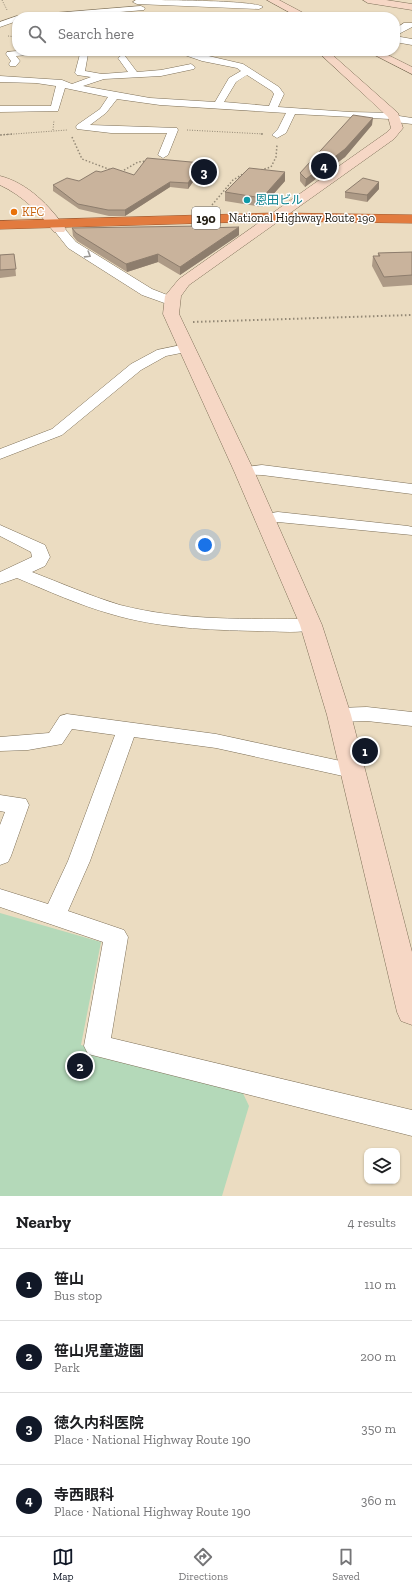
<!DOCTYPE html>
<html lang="en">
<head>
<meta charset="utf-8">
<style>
  :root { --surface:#fff; --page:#f2f2f2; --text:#202124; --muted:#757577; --line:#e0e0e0; --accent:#111827 }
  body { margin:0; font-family:"Zilla Slab","Noto Sans JP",serif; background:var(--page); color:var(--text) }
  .controls { position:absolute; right:12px; bottom:12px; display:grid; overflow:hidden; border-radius:8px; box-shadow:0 1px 3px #0004 }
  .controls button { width:36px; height:36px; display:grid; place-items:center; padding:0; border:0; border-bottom:1px solid var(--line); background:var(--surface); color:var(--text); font:20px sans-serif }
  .you { position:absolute; left:205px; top:545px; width:14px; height:14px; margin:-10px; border:3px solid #fff; border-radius:50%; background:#1a73e8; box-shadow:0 0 0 6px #1a73e833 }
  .badge { display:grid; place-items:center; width:26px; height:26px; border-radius:50%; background:var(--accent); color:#fff; font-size:13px; font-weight:700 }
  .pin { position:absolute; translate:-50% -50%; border:2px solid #fff; box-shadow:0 1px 4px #0006 }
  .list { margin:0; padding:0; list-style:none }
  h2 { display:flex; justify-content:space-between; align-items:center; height:52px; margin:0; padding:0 16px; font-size:17px }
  h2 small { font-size:13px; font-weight:400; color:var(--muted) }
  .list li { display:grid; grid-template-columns:26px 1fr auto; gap:12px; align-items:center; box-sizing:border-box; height:72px; padding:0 16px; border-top:1px solid var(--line) }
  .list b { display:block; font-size:15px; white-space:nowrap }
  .list p { margin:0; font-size:13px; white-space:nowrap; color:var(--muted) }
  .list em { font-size:13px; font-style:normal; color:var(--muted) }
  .icon { flex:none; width:22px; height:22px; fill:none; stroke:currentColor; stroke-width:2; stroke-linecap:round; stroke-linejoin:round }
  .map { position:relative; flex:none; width:412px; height:1196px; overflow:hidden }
  .search { position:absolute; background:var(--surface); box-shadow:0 1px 3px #0004; left:12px; right:12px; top:12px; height:44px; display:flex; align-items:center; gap:10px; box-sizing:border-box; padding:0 14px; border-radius:16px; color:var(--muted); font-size:15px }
  .sheet { height:340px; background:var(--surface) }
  nav { display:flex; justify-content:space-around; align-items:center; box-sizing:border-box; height:56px; border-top:1px solid var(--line); background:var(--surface); font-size:11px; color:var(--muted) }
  nav a { display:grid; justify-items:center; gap:2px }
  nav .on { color:var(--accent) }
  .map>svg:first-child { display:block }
  .green { fill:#b4d9b9 }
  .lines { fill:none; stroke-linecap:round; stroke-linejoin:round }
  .street-casing { stroke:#7e7058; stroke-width:1 }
  .secondary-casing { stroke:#7e7058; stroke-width:1 }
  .highway-casing { stroke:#9f5a30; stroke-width:1 }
  .path-far2 { stroke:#938875; stroke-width:1; stroke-dasharray:1 1.5; stroke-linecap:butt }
  .path-far1 { stroke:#938875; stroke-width:1.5; stroke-dasharray:1.5 2; stroke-linecap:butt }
  .path { stroke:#938875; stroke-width:2; stroke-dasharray:1.5 2.5; stroke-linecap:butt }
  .street { fill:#fff; fill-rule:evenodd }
  .secondary { fill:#f6d7c5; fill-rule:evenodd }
  .highway { fill:#e27b3f; fill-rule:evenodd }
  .wall { fill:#ad9a86 }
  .shaded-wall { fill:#8d7d6d }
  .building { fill:#c9b39c; stroke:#8d7d6d }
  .oneway { stroke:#9c9995 }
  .culture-dot { fill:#0f9aa8; stroke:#fff; stroke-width:1.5 }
  .food-dot { fill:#e8710a; stroke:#fff; stroke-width:1.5 }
  .labels { text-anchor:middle; stroke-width:3; stroke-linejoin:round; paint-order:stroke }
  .far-culture-label { font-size:12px; fill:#0d838f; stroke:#fff; text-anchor:start }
  .far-food-label { font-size:12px; fill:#c56008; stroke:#fff; text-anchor:start }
  .far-street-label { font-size:12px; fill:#231d13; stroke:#fff }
  .shield { fill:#fff; stroke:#65615a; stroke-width:1 }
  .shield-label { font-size:13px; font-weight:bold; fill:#231d13 }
</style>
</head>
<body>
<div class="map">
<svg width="412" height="1196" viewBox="0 0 412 1196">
  <rect width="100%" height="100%" fill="#ebdcc1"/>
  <path class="green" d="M0,913L101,942L81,1045L240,1087L249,1106L222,1196H0Z"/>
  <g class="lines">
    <g class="street-casing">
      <path id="street" d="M136,0C153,0 255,0 263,7L259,9L137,4L133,2Z
        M141,6L145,8L144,10L60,17H26L30,15Z
        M17,16L20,17H17V21L0,27V22Z
        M404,23H412V27L395,36V29Z
        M395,36L412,39V45L395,42Z
        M17,51H44L40,54L16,56L20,61L16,66H10L9,64L11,61L6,54L7,52Z
        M77,51H86L88,54L85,71L102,74L128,72L118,58L122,55L125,56L137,72L161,70L191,64L195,67L194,69L161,76L104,79L83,86L150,98L215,102L229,78L241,71L237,68L202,61L173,51H187L243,64L279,87L284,94L278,107L350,112L394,113L399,116L412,118V124L395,122L390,119L295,114L286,133L277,138L272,135L278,129L286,113L160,105L117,99L106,113L90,125L177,128L178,130L168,155L163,158L158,155L167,133H111L77,129L76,127L77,125L100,109L108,97L65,88L58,111L0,112V106H51L56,86L36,83L0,82V76L62,80L72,84L91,77L77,75L75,73L80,54ZM247,75L272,91L274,94L269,106L224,102L236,82Z
        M59,225L63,227L76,242L152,289L175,298L176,301L170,305L142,295L68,248L53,229Z
        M186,344L191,345L193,348L191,351L166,356L141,370L62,435L0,459V449L52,429L131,364L157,350Z
        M262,465L412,484V494L262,475L238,474L236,471L238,468Z
        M278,512L408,526L412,527V535L278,522L265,524L259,523L257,519L259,515Z
        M0,525L45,545L50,557L45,566L32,572C61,583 90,596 120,605C182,621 248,619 311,619L318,621L320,625L318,629C299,634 276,631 257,631C208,630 158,628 111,614C79,605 48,591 17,578L0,584V572L32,557L31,552L0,536Z
        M367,707L412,712V726L367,721L339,722L332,720L329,715L332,710L339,708Z
        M67,714L216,734L359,765L362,770L359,775L352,778L216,748L134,737L90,861L68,911L124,930L128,937L111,1038L412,1110V1136L88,1054L84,1046L103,942L0,907V889L48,904L68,861L115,735L72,729L62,744L28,750L0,751V737L49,733L60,716Z
        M0,795L26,799L29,805L11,856L8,862L0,865V825L5,812L0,811Z"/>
    </g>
    <g class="secondary-casing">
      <path id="secondary" d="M267,0H279L311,17H298Z
        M363,0H386L412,4V10L368,3Z
        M317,51H328L398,113L403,128L394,139L189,285L181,296L179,314L254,471L322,625L351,715L412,952V1025L401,1021L397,1012L327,715L300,625L234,471L163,314L165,296L179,279L386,133L391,128L388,117Z
        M367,51H380L412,67V74Z
        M0,176C28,183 50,206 66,229L64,232H54C39,212 23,196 0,185Z"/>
    </g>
    <g class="highway-casing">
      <path id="highway" d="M277,213L412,215V223L277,221L0,229V221Z"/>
    </g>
    <path class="path-far2" d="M2,0L7,10
      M319,16L326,17
      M8,36L17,37
      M53,130L54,120
      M187,130L264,134
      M1,135L67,130"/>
    <path class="path-far1" d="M261,134H264
      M0,135L12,134
      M72,137L82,159L111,170
      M261,170L271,167L276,157L277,145
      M121,172L138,162L147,161
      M212,205L233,180L248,171"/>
    <path class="path" d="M193,322L412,315"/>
    <use href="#street" class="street"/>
    <use href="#secondary" class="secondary"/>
    <use href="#highway" class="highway"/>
  </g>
  <path class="wall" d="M372,125L345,157L305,187L300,181V173Z
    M202,169L188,189L170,187L125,216H109L79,209L53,191V185L79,181L134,175Z
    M285,181L262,207L225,201V192Z
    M379,189L367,202L345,198V192Z
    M72,228L239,235L180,275L158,262L127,272L77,241L73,236Z
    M412,252V285L383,287L372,266L373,256H378V253Z
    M14,254L16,276L0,278V255Z"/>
  <path class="shaded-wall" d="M373,118L372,125L345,157L305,187L306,179Z
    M202,163V169L188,189V183Z
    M285,172V181L262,207V198Z
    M170,182V187L125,216V210Z
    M379,182V189L367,202V195Z
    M239,227V235L180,275V267Z
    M158,254V262L127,272L126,264Z"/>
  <path class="building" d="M353,115L373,118L345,149L306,179L300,173Z
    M147,158L202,163L188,183L170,182L125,210H108L78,204L53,185L67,178L79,181L96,171L101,172L113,168L134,175Z
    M249,168L285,172L262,198L225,192Z
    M363,178L379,182L367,195L345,192Z
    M202,226L203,228L239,227L180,267L158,254L126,264L76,233L72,228Z
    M412,252V275L384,277L373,256H380L378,253Z
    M14,254L16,269L0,270V255Z"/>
  <defs><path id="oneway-chevron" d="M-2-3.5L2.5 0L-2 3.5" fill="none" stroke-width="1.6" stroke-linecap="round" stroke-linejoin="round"/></defs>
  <use class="oneway" href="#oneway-chevron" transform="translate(88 255) rotate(32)"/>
  <circle class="culture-dot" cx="247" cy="200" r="4"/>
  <circle class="food-dot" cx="14" cy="212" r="4"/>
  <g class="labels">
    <g class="far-culture-label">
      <text x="255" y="204">恩田ビル</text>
    </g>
    <g class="far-food-label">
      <text x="22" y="216">KFC</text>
    </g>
    <g class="far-street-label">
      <text x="302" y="222">National Highway Route 190</text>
    </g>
    <rect class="shield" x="192" y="207" width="28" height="22" rx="3"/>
    <g class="shield-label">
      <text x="206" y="223">190</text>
    </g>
  </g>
</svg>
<div class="controls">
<button><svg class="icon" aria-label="layers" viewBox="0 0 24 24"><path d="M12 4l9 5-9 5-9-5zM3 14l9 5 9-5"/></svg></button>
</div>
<div class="you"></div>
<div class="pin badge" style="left:365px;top:751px">1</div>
<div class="pin badge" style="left:80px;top:1066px">2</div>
<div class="pin badge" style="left:204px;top:172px">3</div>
<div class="pin badge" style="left:324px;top:166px">4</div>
<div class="search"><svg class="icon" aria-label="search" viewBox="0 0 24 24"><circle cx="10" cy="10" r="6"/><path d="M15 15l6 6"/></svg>Search here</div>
</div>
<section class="sheet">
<h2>Nearby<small>4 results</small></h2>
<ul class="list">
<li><span class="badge">1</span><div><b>笹山</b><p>Bus stop</p></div><em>110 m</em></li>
<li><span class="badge">2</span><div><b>笹山児童遊園</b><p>Park</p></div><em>200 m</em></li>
<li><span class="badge">3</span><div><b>徳久内科医院</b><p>Place · National Highway Route 190</p></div><em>350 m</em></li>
<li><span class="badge">4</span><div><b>寺西眼科</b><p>Place · National Highway Route 190</p></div><em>360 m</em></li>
</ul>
</section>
<nav>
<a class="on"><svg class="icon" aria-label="map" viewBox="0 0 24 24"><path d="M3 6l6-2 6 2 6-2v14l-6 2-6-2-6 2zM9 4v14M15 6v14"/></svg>Map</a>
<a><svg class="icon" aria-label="directions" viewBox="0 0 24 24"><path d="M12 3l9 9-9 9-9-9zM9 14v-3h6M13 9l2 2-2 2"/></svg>Directions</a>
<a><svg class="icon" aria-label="saved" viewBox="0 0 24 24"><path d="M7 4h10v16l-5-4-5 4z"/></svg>Saved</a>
</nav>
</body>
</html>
